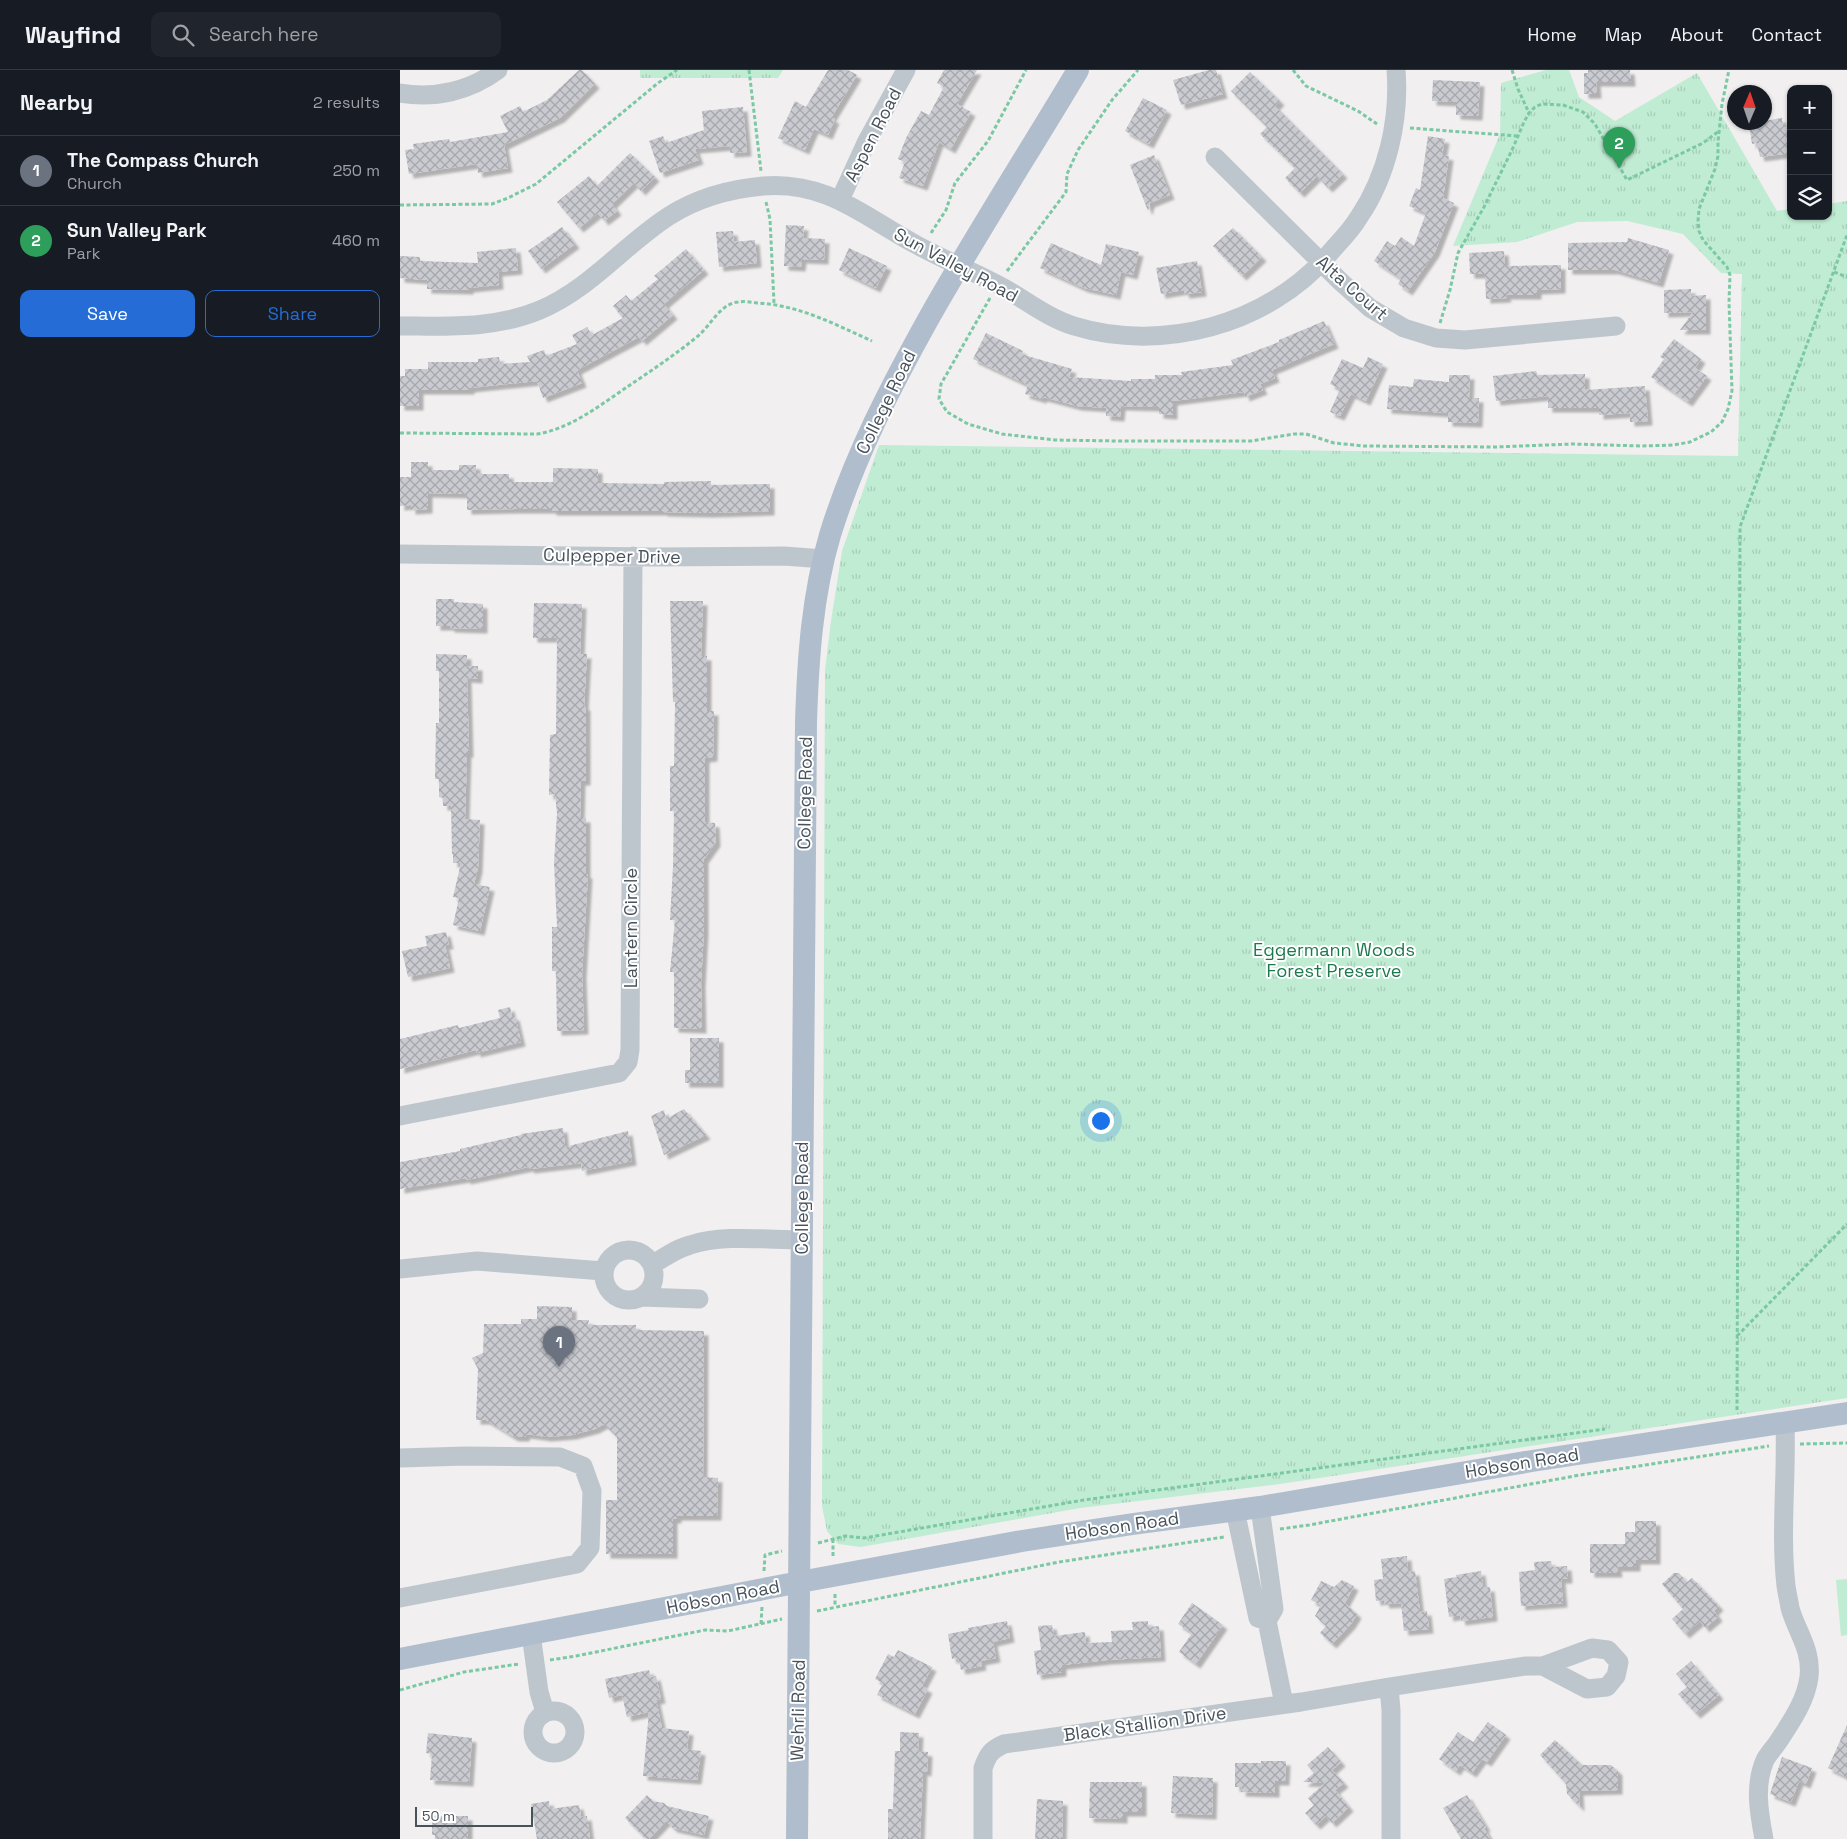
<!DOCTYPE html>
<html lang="en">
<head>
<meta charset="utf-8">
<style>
  :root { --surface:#171b24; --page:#20242c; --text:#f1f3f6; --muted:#9ea1a6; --line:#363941; --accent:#256cd6 }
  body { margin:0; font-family:"Space Grotesk",sans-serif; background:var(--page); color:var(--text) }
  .controls { position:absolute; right:15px; top:15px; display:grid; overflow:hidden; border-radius:10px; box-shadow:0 1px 4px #0004 }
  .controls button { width:45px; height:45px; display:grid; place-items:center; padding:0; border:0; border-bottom:1px solid var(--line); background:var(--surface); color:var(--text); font:25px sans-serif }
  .compass { position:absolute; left:1327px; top:15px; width:45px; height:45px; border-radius:50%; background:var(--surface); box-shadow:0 1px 4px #0004; rotate:2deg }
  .scale { position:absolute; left:15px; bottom:12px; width:118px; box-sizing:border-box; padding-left:5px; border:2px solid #48525b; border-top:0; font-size:14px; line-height:18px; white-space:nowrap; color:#48525b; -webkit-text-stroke:4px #fff; paint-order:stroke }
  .you { position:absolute; left:700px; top:1050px; width:18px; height:18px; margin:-12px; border:4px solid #fff; border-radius:50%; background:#1a73e8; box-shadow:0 0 0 8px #1a73e833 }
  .badge { display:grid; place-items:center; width:32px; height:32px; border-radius:50%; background:var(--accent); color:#fff; font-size:16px; font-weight:700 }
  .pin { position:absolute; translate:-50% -41px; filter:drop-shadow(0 1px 2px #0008) }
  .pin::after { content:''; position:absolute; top:26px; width:18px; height:15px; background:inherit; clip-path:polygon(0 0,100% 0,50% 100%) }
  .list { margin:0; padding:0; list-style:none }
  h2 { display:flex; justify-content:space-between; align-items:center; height:65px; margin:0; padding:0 20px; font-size:21px }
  h2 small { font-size:16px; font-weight:400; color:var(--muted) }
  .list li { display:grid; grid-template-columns:32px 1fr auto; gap:15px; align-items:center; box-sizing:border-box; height:70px; padding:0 20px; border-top:1px solid var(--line) }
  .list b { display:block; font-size:19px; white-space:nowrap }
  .list p { margin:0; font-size:16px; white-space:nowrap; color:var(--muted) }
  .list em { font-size:16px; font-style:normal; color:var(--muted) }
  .actions { display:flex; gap:10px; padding:15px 20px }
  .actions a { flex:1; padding:11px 0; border:1px solid var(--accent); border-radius:10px; text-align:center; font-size:18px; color:var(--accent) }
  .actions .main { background:var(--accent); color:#fff }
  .icon { flex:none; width:28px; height:28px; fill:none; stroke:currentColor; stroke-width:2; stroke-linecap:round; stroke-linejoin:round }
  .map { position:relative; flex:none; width:1447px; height:1769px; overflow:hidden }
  header { display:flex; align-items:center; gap:30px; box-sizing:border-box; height:70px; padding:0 25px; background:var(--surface); border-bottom:1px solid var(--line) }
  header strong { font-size:24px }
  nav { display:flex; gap:28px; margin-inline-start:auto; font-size:18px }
  .search { width:350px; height:45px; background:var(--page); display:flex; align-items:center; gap:12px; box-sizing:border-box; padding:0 18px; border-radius:10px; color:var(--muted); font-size:19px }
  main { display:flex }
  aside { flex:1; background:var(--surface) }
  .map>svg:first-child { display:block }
  .grass { fill:#c0ecd3 }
  .park { fill:url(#park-tufts) }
  .building { fill:url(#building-cross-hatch); filter:url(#shadow) }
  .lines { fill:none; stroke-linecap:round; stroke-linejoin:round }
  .path { stroke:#7bc8a4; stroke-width:3; stroke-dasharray:4 2.5; stroke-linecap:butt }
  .minor { stroke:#bec6cd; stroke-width:19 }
  .major { stroke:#b0bdcc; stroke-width:22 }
  .labels { text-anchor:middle; stroke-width:4; stroke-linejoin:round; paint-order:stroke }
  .street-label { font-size:18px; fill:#48525b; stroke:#fff }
  .park-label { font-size:18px; fill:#1d784e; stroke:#fff }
</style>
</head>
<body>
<header>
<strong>Wayfind</strong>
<div class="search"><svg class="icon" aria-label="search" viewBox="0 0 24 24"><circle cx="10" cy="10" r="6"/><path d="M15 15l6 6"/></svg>Search here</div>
<nav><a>Home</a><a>Map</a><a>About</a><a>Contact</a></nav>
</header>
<main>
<aside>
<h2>Nearby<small>2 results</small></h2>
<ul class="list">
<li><span class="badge" style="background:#6b7280">1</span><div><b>The Compass Church</b><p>Church</p></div><em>250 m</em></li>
<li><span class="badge" style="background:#2e9e5b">2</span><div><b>Sun Valley Park</b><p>Park</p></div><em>460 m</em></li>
</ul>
<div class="actions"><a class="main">Save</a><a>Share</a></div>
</aside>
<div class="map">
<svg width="1447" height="1769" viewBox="0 0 1447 1769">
  <defs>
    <pattern id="park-tufts" width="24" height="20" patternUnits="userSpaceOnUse" patternTransform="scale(1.25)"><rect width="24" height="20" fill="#c0ecd3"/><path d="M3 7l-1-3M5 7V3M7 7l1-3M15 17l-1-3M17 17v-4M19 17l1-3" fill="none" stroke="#a6ccb7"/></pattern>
    <pattern id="building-cross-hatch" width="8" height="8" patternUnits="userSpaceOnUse" patternTransform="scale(1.25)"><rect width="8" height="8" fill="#c9cbd1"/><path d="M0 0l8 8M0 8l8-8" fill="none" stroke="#a5a7ad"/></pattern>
    <filter id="shadow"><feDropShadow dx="4.5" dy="4.5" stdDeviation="1" flood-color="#0004"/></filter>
  </defs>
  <rect width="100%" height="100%" fill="#f1efef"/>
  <path class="grass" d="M1447,1509V1565L1441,1566L1436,1510Z"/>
  <path class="park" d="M240,0H383L378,8H240Z
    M1146,0H1169L1179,27L1215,51L1297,3L1377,141L1391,139V146H1428V134L1447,131V1328L880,1414L680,1438L461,1477L438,1474L427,1461L422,1436L425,600L431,551L442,481L479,375L1338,386L1342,204L1321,203L1283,164L1227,151L1177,152L1117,172L1053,176L1100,64L1101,13Z"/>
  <path class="building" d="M179,0H182L195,14L160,48L104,75L108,98L78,103L77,94L9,104L5,80L14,79L13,74L49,69L50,72L108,62L100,46L120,36L123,42L147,30Z
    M428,0H448L457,5L431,48L435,49L428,65L414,59L405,80L378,68L395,31L406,37Z
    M544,0H577L557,34L571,42L551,79L539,72L523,116L499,108L505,92L498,89L506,68L521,41L529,45L544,17L537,13Z
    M809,0H816L823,24L781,35L773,10Z
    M1188,0H1230L1231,12H1196L1197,24H1184V3H1188Z
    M850,2L880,31L875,36L943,104L928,118L917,106L900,123L885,108L895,98L860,64L867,57L831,21Z
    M1033,10L1080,12L1078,46L1056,45V32L1032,31Z
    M743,28L767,40L749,74L725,61Z
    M343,37L347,82L330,83V76L295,79L299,90L260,103L249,71L263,66L266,73L304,60L302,41Z
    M1382,48L1383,58L1391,57V83L1360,87L1357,73L1352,74L1349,54L1364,52V51Z
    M1028,66L1045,69L1042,85L1049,86L1043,128L1054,133L1035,182L1008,221L998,214L1001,209L974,191L987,171L995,176L1001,167L1014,176L1026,143L1009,136L1016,118L1020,120Z
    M230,83L255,107L241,121L234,113L212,134L217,141L204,151L198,143L179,158L157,132L189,106L197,116Z
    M754,85L770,125L750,133L748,141L730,95Z
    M386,155L404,156L403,168L425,169L424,190L402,189L401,197L384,196Z
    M162,157L175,174L141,199L128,181Z
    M833,158L862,187L842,206L813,176Z
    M333,161L334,172L355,170L357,193L319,197L316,162Z
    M1228,168L1269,180L1259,213L1215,200H1168V173L1227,172Z
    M651,173L701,195L706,174L739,182L733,205L721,202L716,225L684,218L640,198Z
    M116,178L118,200L98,202L99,215L69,218V220L27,219V210L0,208V186L20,187V191L78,193L77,182Z
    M449,178L487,196L476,218L439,200Z
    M286,179L304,200L264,234L273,245L242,271L239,267L177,300L182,313L143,328L137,311L70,318V320H19V336H0V306H5V299H28V292H78V289L99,287L100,294L130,292L127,286L144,280L146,286L177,274L172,265L187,257L192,265L223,248L213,236L226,225L231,231L258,209L254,206Z
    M1104,181L1105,196L1161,195V219L1137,220V225H1106L1107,228L1086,229L1085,204H1070L1069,183Z
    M797,191L802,222L785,224L784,220L761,224L756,198Z
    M1291,219V226L1306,225V260H1280L1293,242L1264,243V220Z
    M924,251L934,274L872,300L875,308L860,314L863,320L845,327L844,322L773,331V345L759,344V337L721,336L720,347L706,346V338L677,336L643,327L642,329L625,324L628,315L573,289L586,263L623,281L621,284L672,299L669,307L731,311V309H755V305H782L781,302L833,295L831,290L879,272V270Z
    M1274,269L1301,289L1295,298L1307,306L1288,332L1251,307L1264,289L1260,287Z
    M968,287L983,294L966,331L951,324L940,346L930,342L940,319L930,314L942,289L963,298Z
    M1136,301L1137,305L1185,304V320L1245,316L1248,351L1230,352V343L1199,345V338H1148V326L1096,331L1093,306Z
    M1049,305H1070L1069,328H1079L1078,353L1048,352V343L987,339L989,315L1013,317L1014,309L1049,312Z
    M11,392H28V400H59V395H76V403H82V404H109V412H153V398L198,399V413L264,414V412L311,411V415L370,414V441L309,443L263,442V441H152V439H116L67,440V424L28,423V439L11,440V435L0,436V407H11Z
    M36,529H54V532L83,534V559L50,558V556H36Z
    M270,531H303L301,586H307V641H314L313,687L305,688V752L315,753L316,772L304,789V860L301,913L302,959L274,958V902H270L275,850H270L273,797L274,741H270V696H274L275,632H273Z
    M134,533L182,534L180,584H187L184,636H186V711H181L180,748H186V804H188L182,904L184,960L157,961L156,901H152V857H157L154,793L157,743L155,724L149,725L150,665L156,664L157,568H133Z
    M36,584L67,585V596H78V609L67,608L69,683H67L65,749L80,750L78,798L74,814L90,817L80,861L53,855L59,828L53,827L61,793H53V784H52L51,736H43V728L39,727V709H35L36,653H39V601H36Z
    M46,862L49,875H45L50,898L8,907L2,881L27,876L25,866Z
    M110,937L112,946H115L121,972L76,983V980L0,999V969L58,955L59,958L100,948L98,940Z
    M290,968H319V1013H285V1000H290Z
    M284,1039L306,1065L264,1085L251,1046L264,1040L266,1049Z
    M163,1058L165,1077L228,1061L232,1091L182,1101L181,1093L130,1099L129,1097L66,1110V1108L0,1119V1092L60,1081V1079L121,1065V1064Z
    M137,1236L172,1237V1250H189L188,1255H236V1260L304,1261L303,1407L318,1408L317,1446H277V1449H273V1484H206V1430H217V1367L204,1354L195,1359L172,1365L147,1367L126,1364L125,1367H114L86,1350H76L78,1299L72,1288L83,1283L84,1254H121V1249H137Z
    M1235,1451H1256V1490H1236V1497H1217L1218,1503H1190V1474H1225V1462H1235Z
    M1007,1486L1008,1502L1015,1501L1020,1542L1027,1541L1029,1559L1004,1561L1001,1533L985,1534L984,1530L976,1531L974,1510L983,1509L981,1489Z
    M1151,1491L1152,1497L1167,1496L1168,1509H1161L1163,1533L1121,1536L1119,1502L1135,1500L1134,1492Z
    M1081,1501L1083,1518L1090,1517L1093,1547L1061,1551L1060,1545L1049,1547L1044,1509L1057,1507L1056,1505Z
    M1274,1503H1279L1287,1512L1292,1508L1319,1536L1314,1541L1318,1547L1305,1558L1300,1551L1285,1564L1272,1549L1283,1539L1262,1514Z
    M942,1510L954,1516L945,1533L957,1544L951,1554L932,1574L920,1563L926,1556L915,1546L921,1535L911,1530L921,1511L934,1517Z
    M792,1533L823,1555L796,1594L779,1582L792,1563L778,1554Z
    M607,1551L610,1568L593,1572L596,1588L581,1591L582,1596L561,1600L558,1588L552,1589L548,1564L569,1560L568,1558Z
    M748,1551V1557L759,1556L761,1587L707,1590L662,1595V1602L637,1605L634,1581L641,1580L638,1556L652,1555L654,1566L685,1562L686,1573L712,1572L711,1561L733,1560L732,1552Z
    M498,1580L532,1597L522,1616L528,1619L515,1644L477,1625L483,1613L475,1609L488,1584L494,1587Z
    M1291,1591L1319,1625L1296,1644L1278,1624L1287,1617L1276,1604Z
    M249,1600L251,1607L256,1606L261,1629L256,1630L262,1658L289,1661L287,1679L301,1681L297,1710L243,1706L249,1642L227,1647L222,1625L209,1628L205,1609Z
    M1088,1652L1106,1665L1087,1692L1082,1689L1072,1703L1060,1695L1056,1701L1039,1689L1058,1662L1073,1672Z
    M1447,1655V1707L1428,1698Z
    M500,1662L519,1663L518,1681L528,1682L527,1702L523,1701L520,1769H488V1739H493L495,1681H500Z
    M28,1663L72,1668L69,1712L30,1710L32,1684L26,1683Z
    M1155,1670L1182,1695H1211L1218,1701V1720L1179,1721L1180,1737L1167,1724L1166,1714L1140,1685Z
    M928,1677L941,1692L932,1700L944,1713L935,1720L949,1737L932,1753L926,1746L916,1755L905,1743L914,1735L908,1728L925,1713L903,1712L914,1703L907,1695Z
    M1382,1687L1412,1698L1406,1714L1399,1711L1391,1732L1370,1724Z
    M861,1691H886L885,1711H875V1723L841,1722L842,1717H835V1693H861Z
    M773,1706L813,1708L812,1745L771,1743Z
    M690,1712H742V1742H723V1749L689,1748Z
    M247,1725L253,1731L264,1733L267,1736L309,1746L304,1765L273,1758L266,1751L249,1769H246L225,1748Z
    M1067,1725L1086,1757L1084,1758L1090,1769H1061L1043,1738Z
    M637,1729L663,1731L662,1769H635Z
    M149,1731L150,1739L179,1735L181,1747L187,1746L190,1769H137L131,1734Z
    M32,1746H68V1769H35V1765H32Z"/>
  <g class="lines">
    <path class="path" d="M349,0L361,101
      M893,0L906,16L958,41L977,54
      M1112,0L1118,19L1129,43
      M1010,58L1117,66
      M366,132L370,149L374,233
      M0,135L92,134L108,128L136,114L258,13L277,0
      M531,163L546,140L555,113L588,71L626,0
      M607,201L666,122L667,104L678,80L712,30L738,0
      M1434,202L1447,207
      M590,228L541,314L539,329L547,342L568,354L602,364L655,370L717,371H851L894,364H906L934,373L964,376L1095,377L1172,374L1242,376L1274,375L1290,372L1311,362L1322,352L1328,339L1332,321L1329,232L1330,205L1327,197L1303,170L1299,161L1298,151L1299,139L1315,99L1318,86V72L1322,34L1329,0
      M1040,253L1050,220L1058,183L1084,137L1112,80L1124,52L1129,43L1135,37L1142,34L1163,35L1183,42L1195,54L1227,110L1303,73L1319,61
      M0,363L137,364C170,359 199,336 227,317C251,301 276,284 298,266C311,255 320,234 338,232C344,231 351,232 357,233C399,235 434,254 472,271
      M1337,1266L1447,1154
      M1337,1340L1340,457L1447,165
      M1400,1374L1447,1373
      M880,1459L909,1455L1180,1405L1369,1376
      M433,1469V1488
      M418,1473L445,1466L464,1468L684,1430L1205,1359
      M364,1501L365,1485L382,1481
      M435,1524V1536
      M417,1541L659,1492L824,1467
      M361,1554L362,1537
      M150,1590L176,1586L305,1560L328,1561L382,1549
      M0,1620L64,1602L119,1594"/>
    <path class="minor" d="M0,23C35,29 70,21 98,0
      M815,87L940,211L970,238L1004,258L1036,268L1065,270L1216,256
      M440,130L467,71L506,0
      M0,256C48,256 95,259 140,240C190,219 224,175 269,146C297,128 330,119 363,116C427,111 463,146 515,174C544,190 575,202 604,218C627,231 648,248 674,256C762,283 867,255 928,185C938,173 951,161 959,147C987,106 1000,50 996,0
      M0,484L254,487L384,486L424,489
      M0,1046L219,1003L228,992L230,980L233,486
      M204 1205a25 25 0 1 1 50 0a25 25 0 1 1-50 0Z
      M252,1195C264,1187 276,1179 290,1175C322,1164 368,1170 402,1170
      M0,1199L77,1191L203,1201
      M241,1227L299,1229
      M0,1388L65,1386L160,1387L183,1396L192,1421L190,1478L177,1494L0,1528
      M860,1437L874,1539L867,1551L884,1634
      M835,1440L858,1548L867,1551
      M131,1564L139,1622L145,1642
      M1192,1578L1208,1580L1219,1592L1216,1606L1207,1617L1187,1619L1143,1596Z
      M989,1617L991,1640V1769
      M133 1662a21 21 0 1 1 42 0a21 21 0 1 1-42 0Z
      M583,1769V1698C588,1684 591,1680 604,1674L901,1632L989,1617L1126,1596H1143
      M1364,1769C1359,1743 1354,1715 1365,1690C1368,1684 1374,1678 1378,1672C1391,1652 1406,1631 1409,1607C1412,1579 1397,1563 1390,1538C1389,1531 1387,1523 1386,1516C1380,1462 1387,1407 1385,1353"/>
    <path class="major" d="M0,1589L400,1512L622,1471L733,1454L860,1437L1132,1391L1447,1343
      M397,1769L406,652C408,589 412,526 430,465C454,387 491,316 530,246C577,163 629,82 678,0"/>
  </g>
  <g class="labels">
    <g class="street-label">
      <text transform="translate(473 65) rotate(-63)" y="6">Aspen Road</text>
      <text transform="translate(556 195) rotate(28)" y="6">Sun Valley Road</text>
      <text transform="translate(952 218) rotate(41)" y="6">Alta Court</text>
      <text transform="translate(486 332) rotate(-64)" y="6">College Road</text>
      <text transform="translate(212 486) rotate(1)" y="6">Culpepper Drive</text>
      <text transform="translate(405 723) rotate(-89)" y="6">College Road</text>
      <text transform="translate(231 858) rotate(-90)" y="6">Lantern Circle</text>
      <text transform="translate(402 1128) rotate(-90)" y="6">College Road</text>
      <text transform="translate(1122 1393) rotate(-9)" y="6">Hobson Road</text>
      <text transform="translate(722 1456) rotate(-8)" y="6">Hobson Road</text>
      <text transform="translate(323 1527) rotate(-11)" y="6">Hobson Road</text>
      <text transform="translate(398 1640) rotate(-89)" y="6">Wehrli Road</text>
      <text transform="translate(745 1654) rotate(-8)" y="6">Black Stallion Drive</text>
    </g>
    <g class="park-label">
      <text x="934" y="886">Eggermann Woods<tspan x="934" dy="21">Forest Preserve</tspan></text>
    </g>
  </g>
</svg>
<div class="controls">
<button>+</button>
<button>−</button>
<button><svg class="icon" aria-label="layers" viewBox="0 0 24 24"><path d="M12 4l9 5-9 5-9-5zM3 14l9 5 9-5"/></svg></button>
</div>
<svg class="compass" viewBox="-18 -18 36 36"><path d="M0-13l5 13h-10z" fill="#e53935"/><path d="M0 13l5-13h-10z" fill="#9ea1a6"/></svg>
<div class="scale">50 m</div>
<div class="you"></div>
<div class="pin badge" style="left:159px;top:1297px;background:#6b7280">1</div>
<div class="pin badge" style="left:1219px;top:98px;background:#2e9e5b">2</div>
</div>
</main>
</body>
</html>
